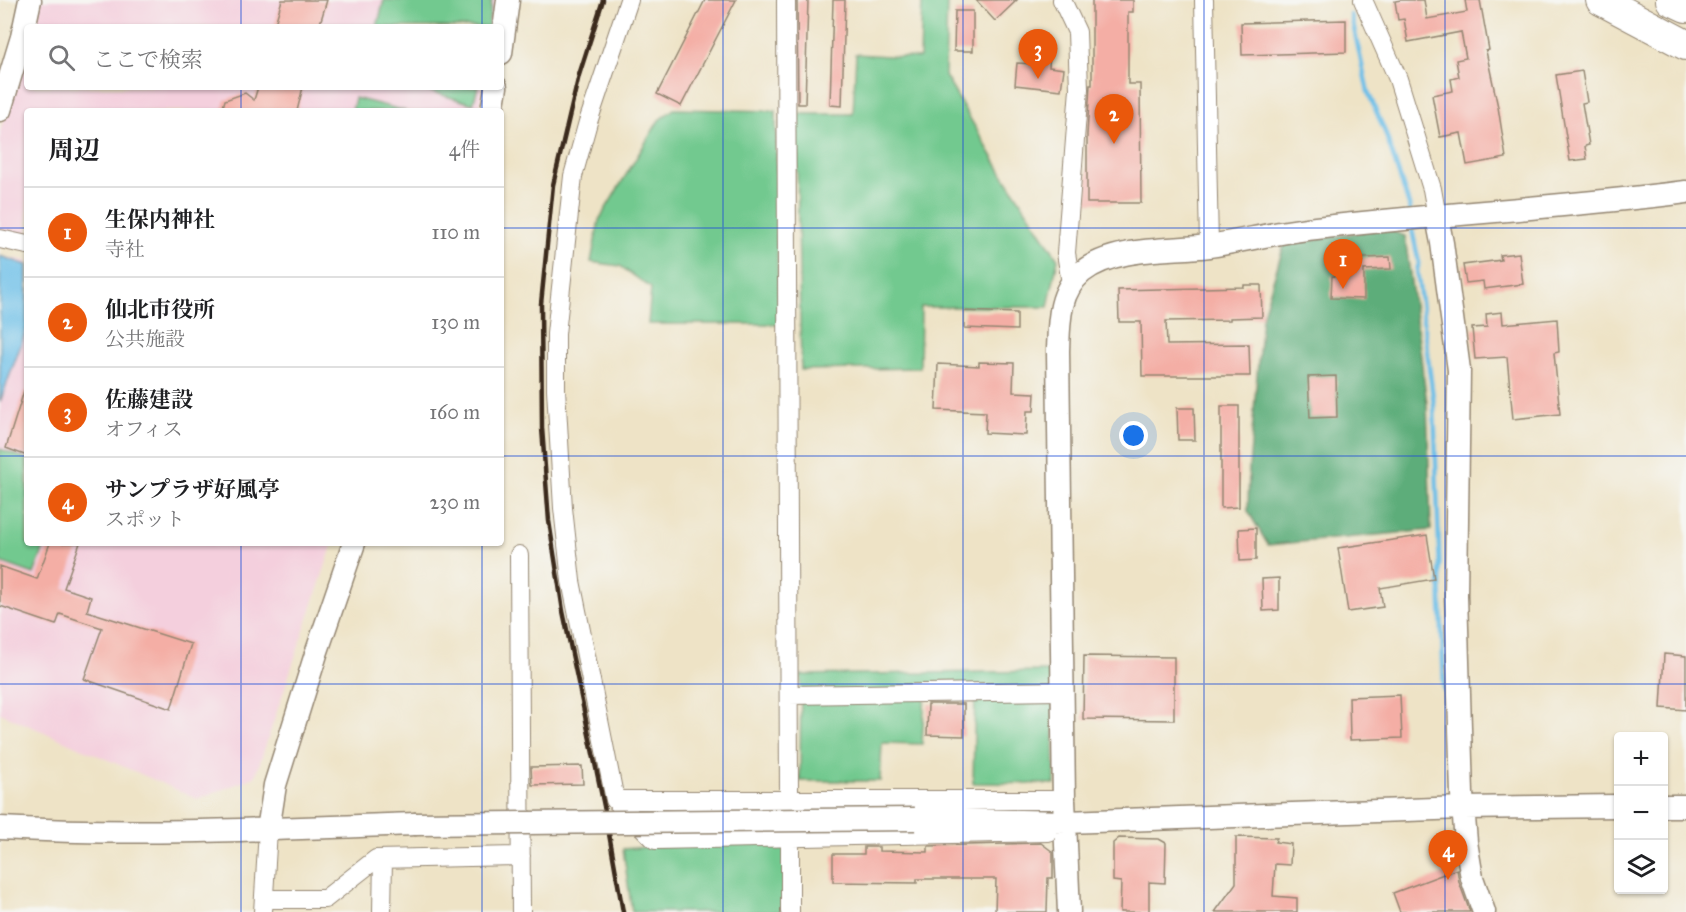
<!DOCTYPE html>
<html lang="ja">
<head>
<meta charset="utf-8">
<style>
  :root { --surface:#fff; --page:#f2f2f2; --text:#202124; --muted:#757577; --line:#e0e0e0; --accent:#ea580c }
  body { margin:0; font-family:"IM FELL Great Primer","Noto Serif JP",serif; background:var(--page); color:var(--text) }
  .controls { position:absolute; right:18px; bottom:18px; display:grid; overflow:hidden; border-radius:6px; box-shadow:0 2px 4px #0004 }
  .controls button { width:54px; height:54px; display:grid; place-items:center; padding:0; border:0; border-bottom:2px solid var(--line); background:var(--surface); color:var(--text); font:30px sans-serif }
  .you { position:absolute; left:1134px; top:436px; width:21px; height:21px; margin:-15px; border:4px solid #fff; border-radius:50%; background:#1a73e8; box-shadow:0 0 0 9px #1a73e833 }
  .badge { display:grid; place-items:center; width:39px; height:39px; border-radius:50%; background:var(--accent); color:#fff; font-size:20px; font-weight:700 }
  .pin { position:absolute; translate:-50% -50px; filter:drop-shadow(0 2px 3px #0008) }
  .pin::after { content:''; position:absolute; top:32px; width:21px; height:18px; background:inherit; clip-path:polygon(0 0,100% 0,50% 100%) }
  .list { margin:0; padding:0; list-style:none }
  h2 { display:flex; justify-content:space-between; align-items:center; height:78px; margin:0; padding:0 24px; font-size:26px }
  h2 small { font-size:20px; font-weight:400; color:var(--muted) }
  .list li { display:grid; grid-template-columns:39px 1fr auto; gap:18px; align-items:center; box-sizing:border-box; height:90px; padding:0 24px; border-top:2px solid var(--line) }
  .list b { display:block; font-size:22px; white-space:nowrap }
  .list p { margin:0; font-size:20px; white-space:nowrap; color:var(--muted) }
  .list em { font-size:20px; font-style:normal; color:var(--muted) }
  .icon { flex:none; width:33px; height:33px; fill:none; stroke:currentColor; stroke-width:2; stroke-linecap:round; stroke-linejoin:round }
  .map { position:relative; flex:none; width:1686px; height:912px; overflow:hidden }
  .search { position:absolute; background:var(--surface); box-shadow:0 2px 4px #0004; left:24px; top:24px; width:480px; height:66px; display:flex; align-items:center; gap:15px; box-sizing:border-box; padding:0 21px; border-radius:6px; color:var(--muted); font-size:22px }
  .panel { position:absolute; background:var(--surface); box-shadow:0 2px 4px #0004; left:24px; top:108px; width:480px; height:438px; border-radius:6px }
  .map>svg:first-child { display:block }
  .built { fill:#f4cfdd }
  .green { fill:#72c98f; stroke:#567a56; stroke-width:1.5 }
  .forest { fill:#5dad7a; stroke:#4c6c4c; stroke-width:1.5 }
  .water { fill:#6cbfe8; stroke:#547483; stroke-width:1.5 }
  .lines { fill:none; stroke-linecap:round; stroke-linejoin:round }
  .stream { stroke:#6cbfe8; stroke-width:4.5 }
  .building { fill:#f4aea5 }
  .minor-casing { stroke:#948672; stroke-width:20 }
  .tertiary-casing { stroke:#948672; stroke-width:25 }
  .trunk-casing { stroke:#948672; stroke-width:32 }
  .minor { stroke:#fff; stroke-width:18 }
  .tertiary { stroke:#fff; stroke-width:22 }
  .trunk { stroke:#fff; stroke-width:30 }
  .rail { stroke:#3b2a1e; stroke-width:4.5 }
  .tertiary-bridge-casing { stroke:#948672; stroke-width:25; stroke-linecap:butt }
  .tertiary-bridge { stroke:#fff; stroke-width:22 }
  .grid { fill:none; stroke:#1d4ed8; stroke-width:1.5; stroke-opacity:0.55 }
</style>
</head>
<body>
<div class="map">
<svg width="1686" height="912" viewBox="0 0 1686 912">
  <rect width="100%" height="100%" fill="#f6f6f2"/>
  <filter id="ink" filterUnits="userSpaceOnUse"><feTurbulence type="fractalNoise" baseFrequency=".0167" numOctaves="2"/><feDisplacementMap in="SourceGraphic" scale="12" xChannelSelector="R" yChannelSelector="G"/><feConvolveMatrix kernelMatrix="1 2 1 2 8 2 1 2 1" color-interpolation-filters="sRGB"/></filter>
  <filter id="wash" filterUnits="userSpaceOnUse"><feTurbulence type="fractalNoise" baseFrequency=".008" numOctaves="4" result="noise"/><feDisplacementMap in="SourceGraphic" scale="24" xChannelSelector="R" yChannelSelector="G"/><feGaussianBlur stdDeviation="1.35" result="paint"/><feColorMatrix in="noise" values="0 0 0 0 0 0 0 0 0 0 0 0 0 0 0 0 0 1.4 0 .05"/><feComposite in="paint" operator="in"/></filter>
  <g filter="url(#wash)">
    <rect width="100%" height="100%" fill="#eee3c6"/>
    <path class="built" d="M38,0H497L493,27H33Z
      M27,45V87H483L479,111H27V238L0,232V131Z
      M0,256L27,261V543H333L255,777L198,799L0,713Z"/>
    <path class="green" d="M384,0H492L488,27H377Z
      M922,0H947L945,76L1001,171L1058,259L1048,307H921L920,368L801,370L796,114H853L856,54L920,58Z
      M415,87H478L473,104Z
      M355,98L406,111H352Z
      M674,109L776,111L778,324H648L651,288L620,266L591,262L599,220L659,120Z
      M0,449L27,459V543H46L34,574L0,562Z
      M1053,671L1055,784L973,783L975,693H925L922,744L882,743L880,781H800L801,675Z
      M790,836L782,912H632L623,849Z"/>
    <path class="forest" d="M1384,228L1405,236L1427,403L1431,530L1268,545L1248,511L1249,468L1262,317L1284,245Z"/>
    <path class="water" d="M0,256L27,265V328L0,402Z"/>
    <g class="lines">
      <path class="stream" d="M1351,15L1368,92L1385,132L1409,205L1410,213
        M1411,225L1419,263L1417,270L1434,405L1444,690"/>
    </g>
    <g id="blocks">
      <path class="building" d="M282,0H327L319,27H274Z
        M705,0H736L681,106L657,94Z
        M797,0H808L805,104H798Z
        M833,0H845L842,106L830,105Z
        M976,0H1017L995,21Z
        M1092,0H1133V12H1128V84H1140L1141,203H1087V135L1090,85H1092Z
        M1401,0H1424L1427,19L1467,12L1465,0H1480L1489,50L1486,51L1498,107L1506,158L1467,165L1461,133L1440,137L1432,95L1453,91L1451,79L1459,77L1456,60L1466,58L1461,32L1408,42L1404,19L1398,20L1395,1Z
        M955,11H973V51H954Z
        M1346,20V52L1242,55L1241,23Z
        M1035,54L1050,55L1049,67L1064,69L1061,90L1015,85L1017,63L1034,64Z
        M1582,71L1587,102L1582,103L1589,145L1585,146L1587,159L1570,161L1556,75Z
        M258,87H303L297,111H222L225,100L245,93L254,100Z
        M1519,253L1523,284L1484,289L1483,281L1466,283L1463,265L1501,260L1500,255Z
        M1390,257L1391,269L1364,270V299L1331,298L1332,276L1351,277V270H1340L1339,259Z
        M1244,285H1261L1262,317L1230,318V320L1166,321L1167,345L1249,344L1250,376H1142L1141,322H1119L1118,290L1244,287Z
        M964,311L1017,313V330L964,328Z
        M1502,312L1503,324L1557,319L1559,352L1554,353L1560,414L1513,419L1507,357L1475,359L1472,328L1487,327L1486,314Z
        M979,362L1014,363L1013,392L1035,393L1034,411H1027L1026,435L985,433L986,412L936,410L938,364L979,366Z
        M1336,376L1337,417L1310,418L1308,377Z
        M24,391H27V456L6,448Z
        M1221,406H1239V507L1221,508Z
        M1177,408H1194L1195,440H1178Z
        M1256,528V560L1240,561L1239,529Z
        M1427,535L1434,579L1380,588L1383,607L1348,612L1338,548Z
        M50,543H80L64,588L91,597L87,611L191,644L171,709L84,679L102,628L60,614L56,625L0,606V566L37,579Z
        M1279,578V610L1263,611L1262,579Z
        M1664,654L1686,656V710L1661,708Z
        M1084,656L1174,657V720L1083,719Z
        M1400,695L1402,738L1350,740L1349,697Z
        M928,704H964V736L927,735Z
        M582,766L583,784L532,785L531,767Z
        M1236,837L1277,838L1275,842L1291,844L1290,865L1275,864L1273,896L1297,898V912H1215L1236,883Z
        M1119,838L1159,839L1166,843L1165,883L1149,882V912H1120L1121,882L1113,881V843Z
        M1041,843L1053,852V878H1048L1047,912H995L996,879H917V883L833,882V854H864V847H879V851L928,852V846Z
        M1457,869L1459,882L1470,912H1400L1393,893Z"/>
    </g>
  </g>
  <g filter="url(#ink)">
    <use href="#blocks" fill-opacity="0" stroke="#948672" stroke-width="1.5"/>
    <g class="lines">
      <g class="minor-casing">
        <path id="minor" d="M629,0L588,122L573,176L556,334V389L563,508L571,581L615,800L655,840L1048,832
          M786,0L789,799
          M1062,0L1077,32L1079,89L1066,253L1071,283
          M1204,0L1209,246
          M1363,0L1398,79L1432,189L1437,217
          M0,239L27,245
          M519,555L521,912
          M789,695L1062,691
          M615,800H1064
          M264,899H325L376,859L521,856
          M263,912L268,830
          M382,912L383,859
          M790,912V836"/>
      </g>
      <g class="tertiary-casing">
        <path id="tertiary" d="M501,53L508,0
          M0,110L22,37L30,0
          M492,111L496,87
          M1437,217L1442,243L1459,370L1456,595L1462,794L1466,842L1472,878L1484,912
          M1664,806H1686
          M915,819L1066,822L1464,808L1618,806
          M0,828C138,836 276,829 414,824
          M268,830L275,785L316,654L354,543
          M1069,912L1064,800L1058,351C1059,323 1058,292 1082,272C1115,246 1170,251 1209,246C1242,241 1274,233 1307,229C1433,214 1560,208 1686,192"/>
      </g>
      <g class="trunk-casing">
        <path id="trunk" d="M1601,0L1686,45
          M1671,0L1686,7"/>
      </g>
      <use href="#minor" class="minor"/>
      <use href="#tertiary" class="tertiary"/>
      <use href="#trunk" class="trunk"/>
      <path class="rail" d="M603,0L579,75L553,185L541,304L542,428L549,521L563,611L604,806L623,912"/>
      <g class="tertiary-bridge-casing">
        <path id="tertiary-bridge" d="M414,824L915,819"/>
      </g>
      <use href="#tertiary-bridge" class="tertiary-bridge"/>
    </g>
  </g>
  <path class="grid" d="M241,0V27M482,0V27M723,0V912M963,0V912M1204,0V912M1445,0V912M241,87V111M482,87V111M0,228H27M501,228H1686M0,456H27M501,456H1686M241,543V912M482,543V912M0,684H1686"/>
</svg>
<div class="controls">
<button>+</button>
<button>−</button>
<button><svg class="icon" aria-label="layers" viewBox="0 0 24 24"><path d="M12 4l9 5-9 5-9-5zM3 14l9 5 9-5"/></svg></button>
</div>
<div class="you"></div>
<div class="pin badge" style="left:1343px;top:289px">1</div>
<div class="pin badge" style="left:1114px;top:144px">2</div>
<div class="pin badge" style="left:1038px;top:79px">3</div>
<div class="pin badge" style="left:1448px;top:880px">4</div>
<div class="search"><svg class="icon" aria-label="search" viewBox="0 0 24 24"><circle cx="10" cy="10" r="6"/><path d="M15 15l6 6"/></svg>ここで検索</div>
<section class="panel">
<h2>周辺<small>4件</small></h2>
<ul class="list">
<li><span class="badge">1</span><div><b>生保内神社</b><p>寺社</p></div><em>110 m</em></li>
<li><span class="badge">2</span><div><b>仙北市役所</b><p>公共施設</p></div><em>130 m</em></li>
<li><span class="badge">3</span><div><b>佐藤建設</b><p>オフィス</p></div><em>160 m</em></li>
<li><span class="badge">4</span><div><b>サンプラザ好風亭</b><p>スポット</p></div><em>230 m</em></li>
</ul>
</section>
</div>
</body>
</html>
